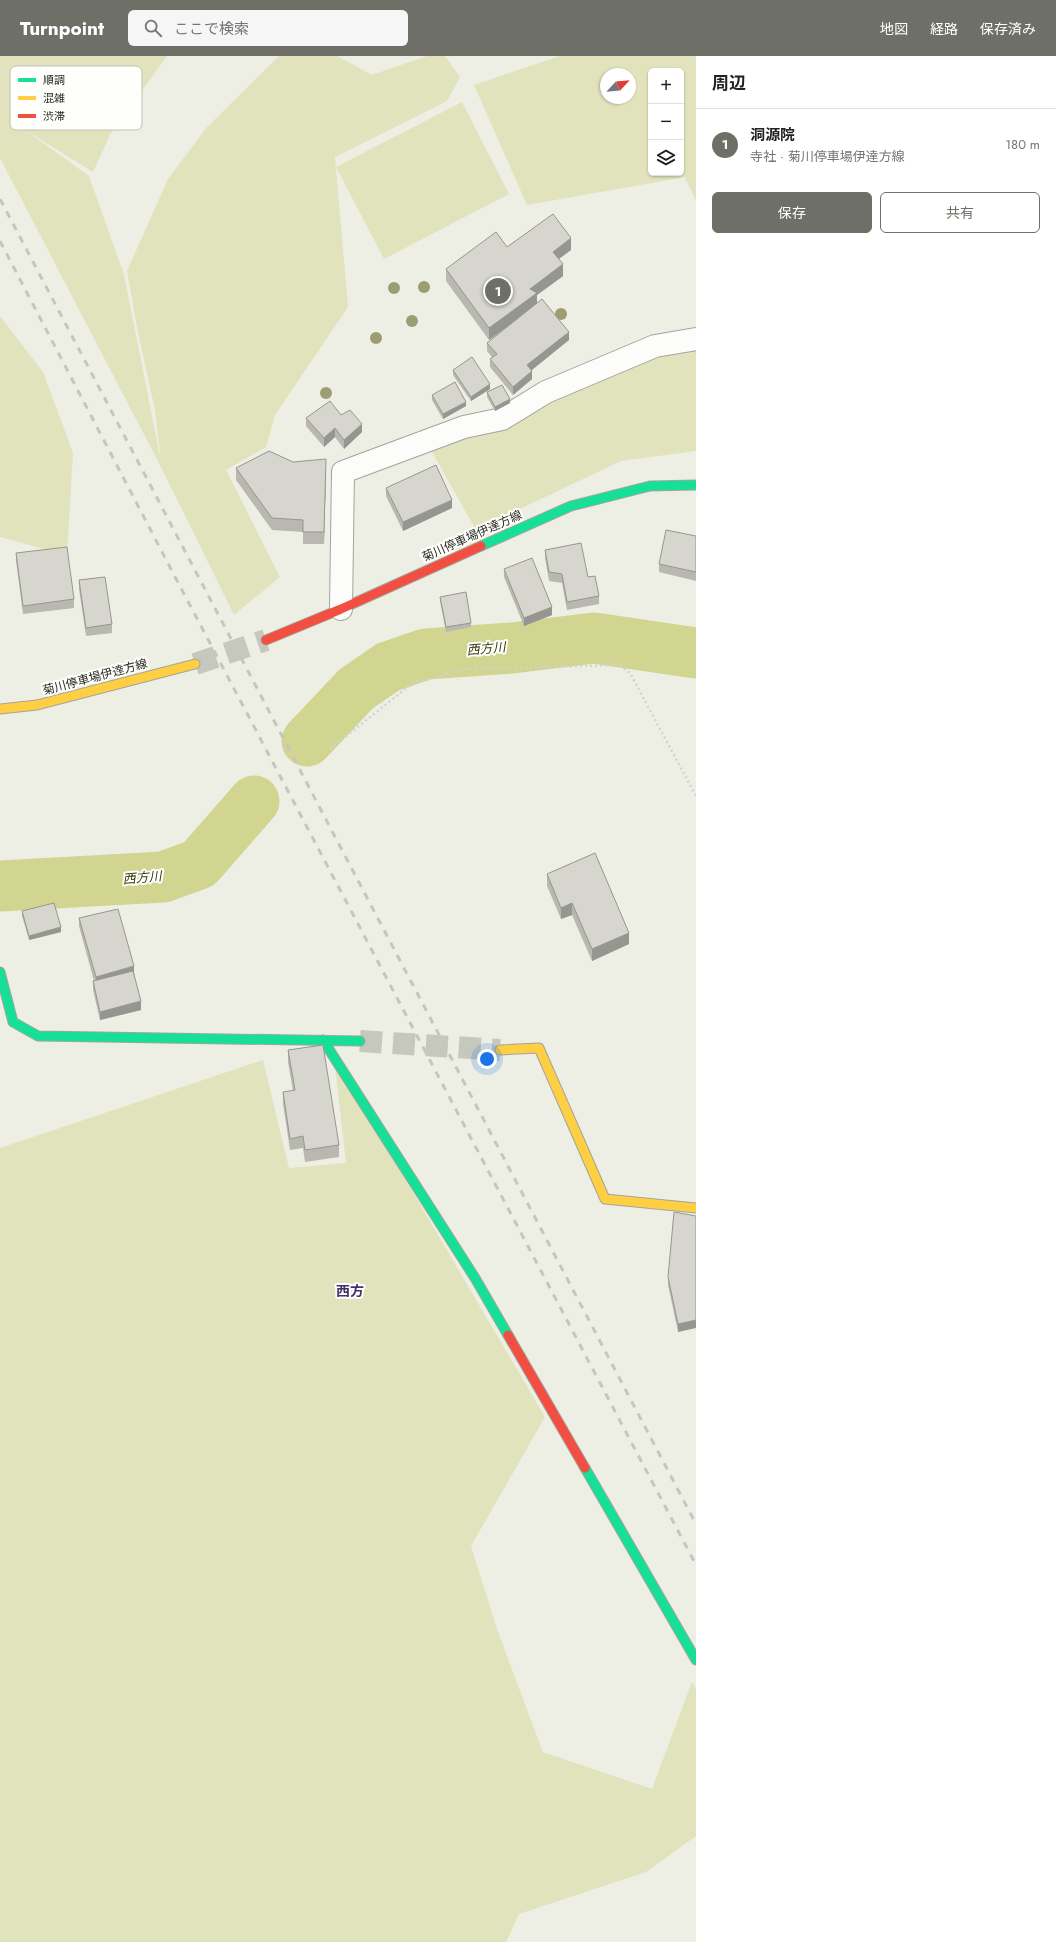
<!DOCTYPE html>
<html lang="ja">
<head>
<meta charset="utf-8">
<style>
  :root { --surface:#fff; --page:#f6f6f6; --text:#202124; --muted:#757577; --line:#e0e0e0; --accent:#6e6f67 }
  body { margin:0; font-family:Jost,"Noto Sans JP",sans-serif; background:var(--page); color:var(--text) }
  .controls { position:absolute; right:12px; top:12px; display:grid; overflow:hidden; border-radius:6px; box-shadow:0 1px 3px #0004 }
  .controls button { width:36px; height:36px; display:grid; place-items:center; padding:0; border:0; border-bottom:1px solid var(--line); background:var(--surface); color:var(--text); font:20px sans-serif }
  .compass { position:absolute; left:600px; top:12px; width:36px; height:36px; border-radius:50%; background:var(--surface); box-shadow:0 1px 3px #0004; rotate:64deg }
  .you { position:absolute; left:487px; top:1003px; width:14px; height:14px; margin:-10px; border:3px solid #fff; border-radius:50%; background:#1a73e8; box-shadow:0 0 0 6px #1a73e833 }
  .badge { display:grid; place-items:center; width:26px; height:26px; border-radius:50%; background:var(--accent); color:#fff; font-size:13px; font-weight:700 }
  .pin { position:absolute; translate:-50% -50%; border:2px solid #fff; box-shadow:0 1px 4px #0006 }
  .list { margin:0; padding:0; list-style:none }
  h2 { display:flex; justify-content:space-between; align-items:center; height:52px; margin:0; padding:0 16px; font-size:17px }
  h2 small { font-size:13px; font-weight:400; color:var(--muted) }
  .list li { display:grid; grid-template-columns:26px 1fr auto; gap:12px; align-items:center; box-sizing:border-box; height:72px; padding:0 16px; border-top:1px solid var(--line) }
  .list b { display:block; font-size:15px; white-space:nowrap }
  .list p { margin:0; font-size:13px; white-space:nowrap; color:var(--muted) }
  .list em { font-size:13px; font-style:normal; color:var(--muted) }
  .actions { display:flex; gap:8px; padding:12px 16px }
  .actions a { flex:1; padding:9px 0; border:1px solid var(--accent); border-radius:6px; text-align:center; font-size:14px; color:var(--accent) }
  .actions .main { background:var(--accent); color:#fff }
  .icon { flex:none; width:22px; height:22px; fill:none; stroke:currentColor; stroke-width:2; stroke-linecap:round; stroke-linejoin:round }
  .map { position:relative; flex:none; width:696px; height:1886px; overflow:hidden }
  header { display:flex; align-items:center; gap:24px; box-sizing:border-box; height:56px; padding:0 20px; background:var(--accent); color:#fff }
  header strong { font-size:19px }
  nav { display:flex; gap:22px; margin-inline-start:auto; font-size:14px }
  .search { width:280px; height:36px; background:var(--page); display:flex; align-items:center; gap:10px; box-sizing:border-box; padding:0 14px; border-radius:6px; color:var(--muted); font-size:15px }
  main { display:flex }
  aside { flex:1; background:var(--surface) }
  .map>svg:first-child { display:block }
  .green { fill:#e0e3bb; fill-rule:evenodd }
  .lines { fill:none; stroke-linecap:round; stroke-linejoin:round }
  .river { stroke:#d1d590; stroke-width:51 }
  .secondary-tunnel { stroke:#c7c8bd; stroke-width:22; stroke-dasharray:22 11; stroke-linecap:butt }
  .street-casing { stroke:#a3a49c; stroke-width:24 }
  .fast-casing { stroke:#a3a49c; stroke-width:11 }
  .slow-casing { stroke:#a3a49c; stroke-width:11 }
  .jam-casing { stroke:#a3a49c; stroke-width:11 }
  .path { stroke:#d2d2d0; stroke-width:2.5; stroke-dasharray:2 3; stroke-linecap:butt }
  .street { stroke:#fcfdfb; stroke-width:22 }
  .fast { stroke:#16e098; stroke-width:9 }
  .slow { stroke:#ffcf43; stroke-width:9 }
  .jam { stroke:#f24e42; stroke-width:9 }
  .rail { stroke:#c5c5c2; stroke-width:3; stroke-dasharray:7 7; stroke-linecap:butt }
  .tree { fill:#9c9d72 }
  .wall { fill:#b8b8b1 }
  .shaded-wall { fill:#969690 }
  .building { fill:#d6d6ce; stroke:#969690 }
  .labels { text-anchor:middle; stroke-width:4; stroke-linejoin:round; paint-order:stroke }
  .street-label { font-size:12px; fill:#292a23; stroke:#fefffb }
  .water-label { font-size:13px; font-style:italic; fill:#35370e; stroke:#fefffb }
  .quarter-label { font-size:14px; font-weight:bold; fill:#3f316d; stroke:#fefffb }
  .key { fill:#fefffb; stroke:#bebfba; stroke-width:1 }
  .key-label { font-size:11px; fill:#292a23 }
</style>
</head>
<body>
<header>
<strong>Turnpoint</strong>
<div class="search"><svg class="icon" aria-label="search" viewBox="0 0 24 24"><circle cx="10" cy="10" r="6"/><path d="M15 15l6 6"/></svg>ここで検索</div>
<nav><a>地図</a><a>経路</a><a>保存済み</a></nav>
</header>
<main>
<div class="map">
<svg width="696" height="1886" viewBox="0 0 696 1886">
  <rect width="100%" height="100%" fill="#eeefe4"/>
  <path class="green" d="M0,0H167L110,79L93,116L25,74L89,120L124,219L161,405L155,354L138,276L127,215L168,123L207,71L279,0H337L372,19L427,0H445L460,21L447,45L335,101L348,251L275,359L266,391L226,414L280,521L234,559L162,413L0,102Z
    M560,0H696V145L685,121L527,149L474,29ZM651,15H681V117H651ZM606,18H630V42H606Z
    M462,46L509,138L384,203L336,111Z
    M0,260L43,316L73,397L67,499L0,481Z
    M696,283V395L621,405L476,474L426,385Z
    M334,1002L545,1361L471,1490L498,1576L543,1696L652,1733L692,1626L696,1632V1780L646,1816L519,1858L506,1886H0V1092L263,1004L289,1112L346,1107Z"/>
  <g class="lines">
    <path class="river" d="M307,685L356,633L388,611L426,598L512,592L594,582L696,597
      M0,830L163,821L199,808L254,745"/>
    <path class="secondary-tunnel" d="M195,608L266,584
      M360,985L500,994"/>
    <g class="street-casing">
      <path id="street" d="M341,553L343,416L464,371L502,363L546,336L655,290L696,283"/>
    </g>
    <g class="fast-casing">
      <path id="fast" d="M481,490L571,450L650,430L696,429
        M0,916L13,966L38,980L360,985
        M323,984L475,1222L508,1279
        M585,1412L696,1604"/>
    </g>
    <g class="slow-casing">
      <path id="slow" d="M0,653L37,649L195,608
        M500,994L539,992L605,1143L696,1152"/>
    </g>
    <g class="jam-casing">
      <path id="jam" d="M266,584L341,553L481,490
        M508,1279L585,1412"/>
    </g>
    <path class="path" d="M330,693L413,627L466,613L620,609L630,617L696,740"/>
    <use href="#street" class="street"/>
    <use href="#fast" class="fast"/>
    <use href="#slow" class="slow"/>
    <use href="#jam" class="jam"/>
    <path class="rail" d="M0,143L696,1468
      M0,185L173,517L696,1509"/>
  </g>
  <g class="tree">
    <circle cx="424" cy="231" r="6"/>
    <circle cx="394" cy="232" r="6"/>
    <circle cx="561" cy="258" r="6"/>
    <circle cx="412" cy="265" r="6"/>
    <circle cx="376" cy="282" r="6"/>
    <circle cx="326" cy="337" r="6"/>
  </g>
  <path class="wall" d="M507,191L571,194L559,203L563,220L537,239V247L569,284L531,314L532,323L513,339L490,311V303L492,301L487,295V287L510,269L489,284L446,225V213Z
    M453,314L490,333L471,345L453,319Z
    M487,336L510,347L495,355L487,341Z
    M432,339L466,350L443,363L432,344Z
    M341,359L362,376L344,393L335,381L324,391L306,370V362Z
    M293,406L326,415L324,488H303V476L272,474L236,424V412Z
    M386,432L452,452L403,475L386,440Z
    M696,480V525L659,516V508Z
    M545,494L588,521L599,540V548L567,554L562,527L549,525L545,502Z
    M16,497L74,543V552L23,558L16,505Z
    M504,513L552,559L524,570L504,521Z
    M79,524L112,568V577L86,580L79,533Z
    M440,541L471,567V571L446,576L440,545Z
    M547,818L629,888L592,905L572,859L561,863L547,830Z
    M22,855L61,876L29,884L22,860Z
    M79,862L134,916L141,954L100,964L93,934V925H94L79,870Z
    M288,994L339,1089V1101L305,1106L303,1092L290,1094L283,1048V1036L293,1035L288,1006Z
    M696,1160L678,1276L668,1229V1221Z"/>
  <path class="shaded-wall" d="M571,182V194L553,207V196Z
    M563,208V220L537,239V249L489,284V272L530,233Z
    M569,276V284L527,318V309Z
    M532,315V323L513,339V331Z
    M490,328V333L471,345V341Z
    M510,343V347L495,355V351Z
    M466,346V350L443,363V358Z
    M362,368V376L344,393V384Z
    M335,372V381L324,391V382Z
    M326,403V415L324,488V476Z
    M452,444V452L403,475V466Z
    M552,551V559L524,570V562Z
    M572,847V859L561,863V852Z
    M61,871V876L29,884V880Z
    M629,877V888L592,905V893Z
    M134,910V919L96,929V921Z
    M141,945V954L100,964V956Z
    M696,1264V1272L678,1276V1268Z"/>
  <path class="building" d="M553,158L571,182L553,196L563,208L530,233L537,237L489,272L446,213L496,176L507,191Z
    M542,243L569,276L527,309L532,315L513,331L490,303L497,298L487,287Z
    M472,301L490,328L471,341L453,314Z
    M455,326L466,346L443,358L432,339Z
    M502,329L510,343L495,351L487,336Z
    M330,345L341,359L350,354L362,368L344,384L335,372L324,382L306,362Z
    M269,395L293,406L326,403L324,476H303V464L272,462L236,412Z
    M436,409L452,444L403,466L386,432Z
    M666,474L696,480V516L659,508Z
    M581,487L588,521L595,520L599,540L567,546L562,518L549,516L545,494Z
    M67,491L74,543L23,550L16,497Z
    M532,502L552,551L524,562L504,513Z
    M105,521L112,568L86,572L79,524Z
    M466,536L471,567L446,571L440,541Z
    M595,797L629,877L592,893L572,847L561,852L547,818Z
    M54,847L61,871L29,880L22,855Z
    M118,853L134,910L96,921L79,862Z
    M133,915L141,945L100,956L93,925Z
    M323,989L339,1089L305,1094L303,1080L290,1083L283,1036L295,1034L288,994Z
    M674,1156L696,1160V1264L678,1268L668,1221Z"/>
  <g class="labels">
    <g class="street-label">
      <text transform="translate(472 480) rotate(-24)" y="4">菊川停車場伊達方線</text>
      <text transform="translate(95 621) rotate(-15)" y="4">菊川停車場伊達方線</text>
    </g>
    <g class="water-label">
      <text transform="translate(486 592) rotate(-5)" y="5">西方川</text>
      <text transform="translate(142 821) rotate(-5)" y="5">西方川</text>
    </g>
    <g class="quarter-label">
      <text x="350" y="1240">西方</text>
    </g>
  </g>
  <rect x="10" y="10" width="132" height="64" rx="6" class="key"/>
  <rect x="18" y="22" width="18" height="4" fill="#16e098"/>
  <rect x="18" y="40" width="18" height="4" fill="#ffcf43"/>
  <rect x="18" y="58" width="18" height="4" fill="#f24e42"/>
  <g class="key-label">
    <text x="43" y="28">順調</text>
    <text x="43" y="46">混雑</text>
    <text x="43" y="64">渋滞</text>
  </g>
</svg>
<div class="controls">
<button>+</button>
<button>−</button>
<button><svg class="icon" aria-label="layers" viewBox="0 0 24 24"><path d="M12 4l9 5-9 5-9-5zM3 14l9 5 9-5"/></svg></button>
</div>
<svg class="compass" viewBox="-18 -18 36 36"><path d="M0-13l5 13h-10z" fill="#e53935"/><path d="M0 13l5-13h-10z" fill="#757577"/></svg>
<div class="you"></div>
<div class="pin badge" style="left:498px;top:235px">1</div>
</div>
<aside>
<h2>周辺<small></small></h2>
<ul class="list">
<li><span class="badge">1</span><div><b>洞源院</b><p>寺社 · 菊川停車場伊達方線</p></div><em>180 m</em></li>
</ul>
<div class="actions"><a class="main">保存</a><a>共有</a></div>
</aside>
</main>
</body>
</html>
